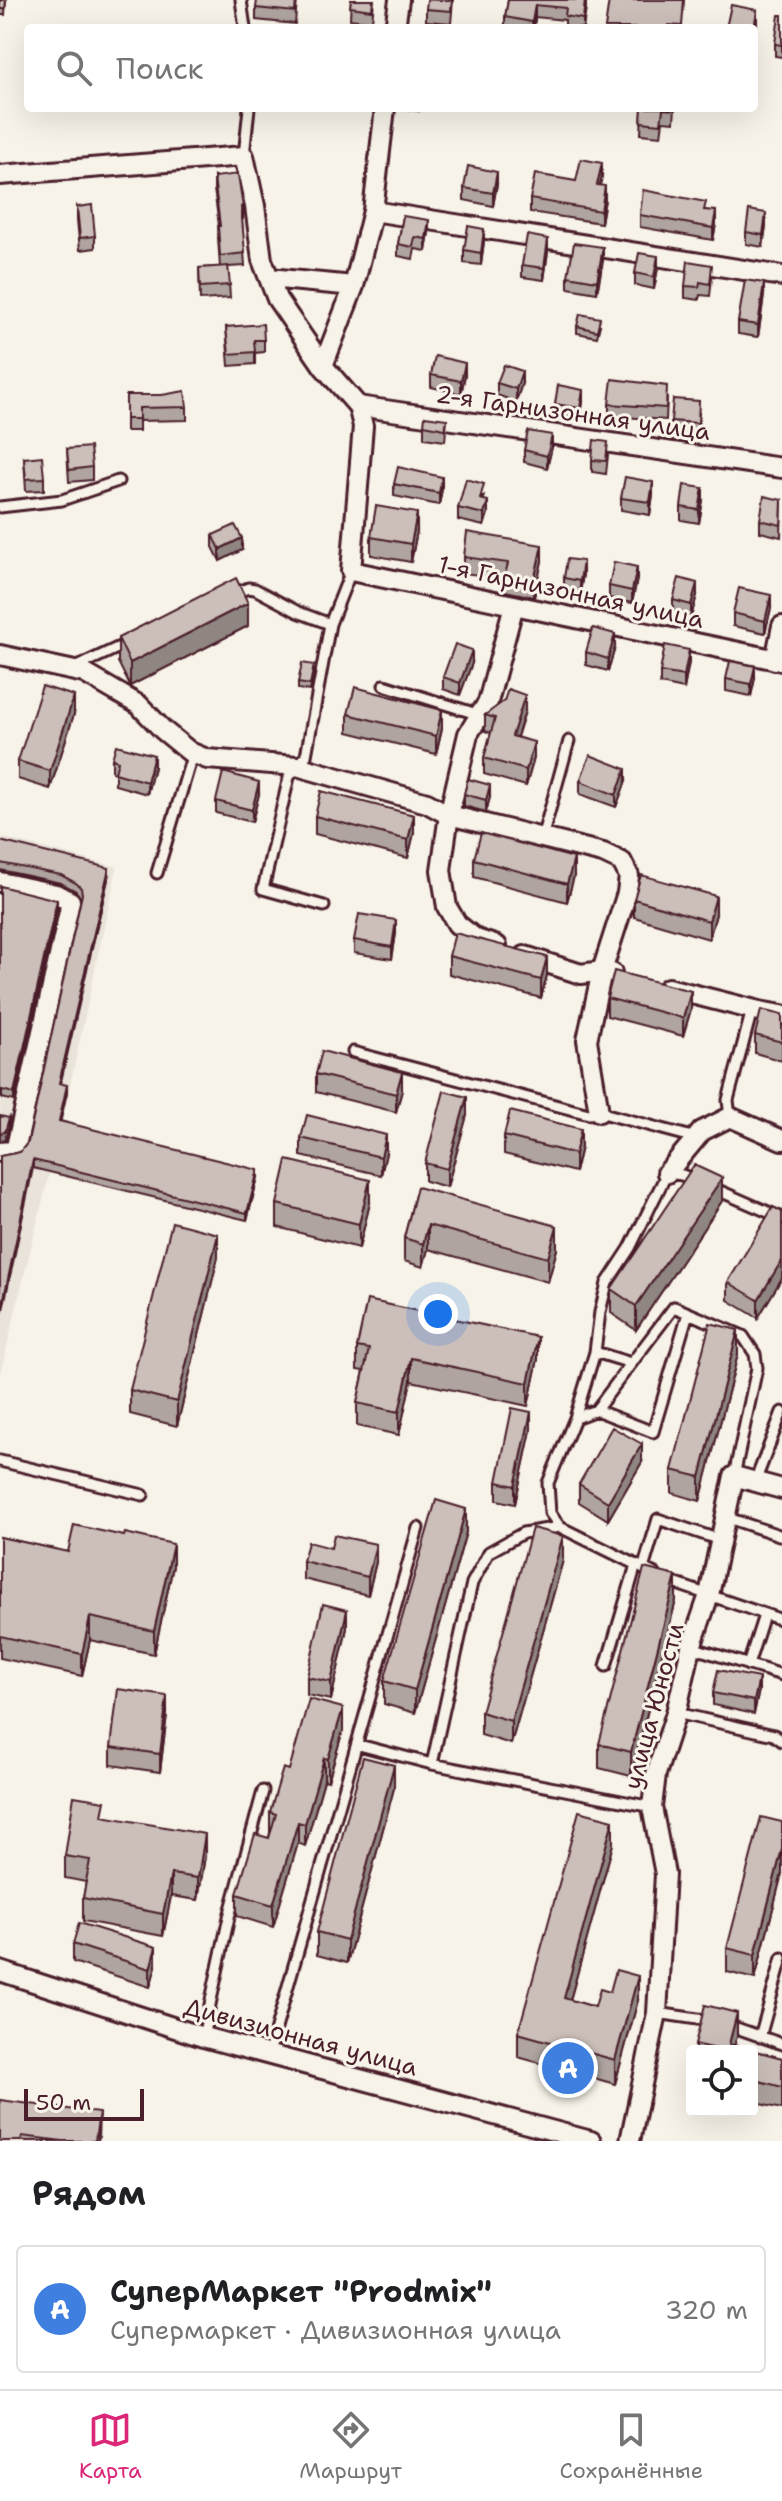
<!DOCTYPE html>
<html lang="ru">
<head>
<meta charset="utf-8">
<style>
  :root { --surface:#fff; --page:#f6f6f6; --text:#202124; --muted:#757577; --line:#e0e0e0; --accent:#db2777 }
  body { margin:0; font-family:"Shantell Sans",sans-serif; background:var(--page); color:var(--text) }
  .controls { position:absolute; right:24px; bottom:24px; display:grid; overflow:hidden; border-radius:8px; box-shadow:0 8px 32px #0002 }
  .controls button { width:72px; height:72px; display:grid; place-items:center; padding:0; border:0; border-bottom:2px solid var(--line); background:var(--surface); color:var(--text); font:40px sans-serif }
  .scale { position:absolute; left:24px; bottom:20px; width:120px; box-sizing:border-box; padding-left:8px; border:4px solid #4a1f2b; border-top:0; font-size:22px; line-height:28px; white-space:nowrap; color:#4a1f2b; -webkit-text-stroke:6px #f7f3e8; paint-order:stroke }
  .you { position:absolute; left:438px; top:1314px; width:28px; height:28px; margin:-20px; border:6px solid #fff; border-radius:50%; background:#1a73e8; box-shadow:0 0 0 12px #1a73e833 }
  .badge { display:grid; place-items:center; width:52px; height:52px; border-radius:50%; background:var(--accent); color:#fff; font-size:26px; font-weight:700 }
  .pin { position:absolute; translate:-50% -50%; border:4px solid #fff; box-shadow:0 2px 8px #0006 }
  .list { margin:0; padding:0; list-style:none }
  h2 { display:flex; justify-content:space-between; align-items:center; height:104px; margin:0; padding:0 32px; font-size:34px }
  h2 small { font-size:26px; font-weight:400; color:var(--muted) }
  .list li { display:grid; grid-template-columns:52px 1fr auto; gap:24px; align-items:center; box-sizing:border-box; height:128px; margin:0 16px 16px; padding:0 16px; border:2px solid var(--line); border-radius:8px }
  .list b { display:block; font-size:30px; white-space:nowrap }
  .list p { margin:0; font-size:26px; white-space:nowrap; color:var(--muted) }
  .list em { font-size:26px; font-style:normal; color:var(--muted) }
  .icon { flex:none; width:44px; height:44px; fill:none; stroke:currentColor; stroke-width:2; stroke-linecap:round; stroke-linejoin:round }
  .map { position:relative; flex:none; width:782px; height:2141px; overflow:hidden }
  .search { position:absolute; background:var(--surface); box-shadow:0 8px 32px #0002; left:24px; right:24px; top:24px; height:88px; display:flex; align-items:center; gap:20px; box-sizing:border-box; padding:0 28px; border-radius:8px; color:var(--muted); font-size:30px }
  .sheet { height:248px; background:var(--surface) }
  nav { display:flex; justify-content:space-around; align-items:center; box-sizing:border-box; height:112px; border-top:2px solid var(--line); background:var(--surface); font-size:22px; color:var(--muted) }
  nav a { display:grid; justify-items:center; gap:4px }
  nav .on { color:var(--accent) }
  .map>svg:first-child { display:block }
  .built { fill:#eae3da }
  .lines { fill:none; stroke-linecap:round; stroke-linejoin:round }
  .lane-casing { stroke:#4a1f2b; stroke-width:15 }
  .street-casing { stroke:#4a1f2b; stroke-width:24 }
  .lane { stroke:#f7f3e8; stroke-width:9 }
  .street { stroke:#f7f3e8; stroke-width:18 }
  .wall { fill:#afa49f; stroke:#4a1f2b; stroke-width:2 }
  .shaded-wall { fill:#8f8682; stroke:#4a1f2b; stroke-width:2 }
  .building { fill:#ccbfb9; stroke:#4a1f2b; stroke-width:2 }
  .labels { text-anchor:middle; stroke-width:6; stroke-linejoin:round; paint-order:stroke }
  .street-label { font-size:24px; fill:#4a1f2b; stroke:#f7f3e8 }
</style>
</head>
<body>
<div class="map">
<svg width="782" height="2141" viewBox="0 0 782 2141">
  <rect width="100%" height="100%" fill="#f7f3e8"/>
  <filter id="ink" filterUnits="userSpaceOnUse"><feTurbulence type="fractalNoise" baseFrequency=".0125" numOctaves="2"/><feDisplacementMap in="SourceGraphic" scale="16" xChannelSelector="R" yChannelSelector="G"/><feConvolveMatrix kernelMatrix="1 2 1 2 8 2 1 2 1" color-interpolation-filters="sRGB"/></filter>
  <g filter="url(#ink)">
    <path class="built" d="M0,837L117,867L63,1118L0,1374Z"/>
    <g class="lines">
      <g class="lane-casing">
        <path id="lane" d="M241,0L245,28
          M244,156L249,108
          M0,507L62,500L118,481
          M232,595L248,588L255,589L298,612L330,624L351,571
          M72,669L128,643
          M384,685L480,715
          M542,838L569,741
          M157,873L193,753
          M324,906L263,889L289,777L306,756L330,624
          M353,1052L589,1114L599,1112L696,1138
          M730,1117L728,1100L752,1010
          M713,1188L782,1218
          M595,1352L631,1363
          M596,1410L653,1432L688,1313
          M575,1418L596,1410L674,1307L743,1336L755,1354L757,1368L734,1476
          M0,1461L143,1495
          M755,1482L782,1412
          M725,1517L782,1536
          M560,1527L550,1513L548,1483L575,1418L595,1352L600,1312L607,1283L630,1248L667,1173L682,1175L696,1181
          M643,1569L658,1519L720,1540
          M668,1581L782,1620
          M691,1647L782,1675
          M748,1665L764,1615
          M606,1666L636,1565
          M676,1713L774,1735L782,1741
          M359,1745L432,1764L652,1807
          M432,1764L472,1583L489,1552L523,1533L560,1527L655,1574
          M657,2013L711,2021
          M725,2024L782,2044
          M203,2037L229,1917L263,1791
          M760,2037L782,1958
          M269,2053L418,1528"/>
      </g>
      <g class="street-casing">
        <path id="street" d="M395,28L399,0
          M0,175L244,156L255,206L262,260L277,299L323,366L358,406L363,426L351,571L782,661
          M373,211L782,276
          M269,278L354,286
          M323,366L354,286L373,211L385,108
          M358,406L782,468
          M0,655L84,673L139,705L163,730L190,752L207,759L297,766L427,803L449,815L603,853L622,862L629,876L627,893L602,971L587,1040L599,1112
          M775,660L782,626
          M0,882L56,894L70,901L69,912L16,1147L12,1151L0,1152
          M497,946L476,939L457,924L447,907L441,870L449,815L468,734L488,702L514,605
          M525,956L581,974L602,971L612,973
          M668,988L759,1011L782,1015
          M667,1173L702,1131L730,1117L782,1140
          M0,1971L203,2037L591,2141
          M630,2141L657,2013L665,1874L652,1807L656,1774L676,1713L691,1647L709,1595L734,1476L782,1489"/>
      </g>
      <use href="#lane" class="lane"/>
      <use href="#street" class="street"/>
    </g>
    <path class="wall" d="M0,0H6L5,15H0Z
      M297,0L295,24L256,20V8Z
      M351,0H374L372,22L350,19Z
      M453,0L451,23L426,21V9Z
      M508,0L586,8L583,28H565V20L535,17L534,28H505V17Z
      M782,15V57L775,56V44Z
      M402,108H419V111Z
      M642,108H675L674,122L663,121L661,136L641,134Z
      M602,176L600,186L605,199L601,223L530,212V199L576,181Z
      M214,177L243,207V219H242L245,266L228,267L230,298L200,300L199,268L220,267L218,238L219,226L214,189Z
      M497,184L493,206L464,200V188Z
      M77,207L95,236V248L80,250L77,220Z
      M706,210L716,224L713,240L640,227V215Z
      M403,216L429,232L426,251L415,249L413,259L398,256V244Z
      M766,225L763,247L746,244V232Z
      M484,241L481,265L464,263V250Z
      M548,251L544,280L522,277V265Z
      M603,260L597,293L568,288V276Z
      M658,268L654,289L635,285V273Z
      M712,277L710,296L700,295L699,300L685,298V286Z
      M764,295L758,337L738,334V322Z
      M600,325L597,337L577,333V326Z
      M226,327L264,340V352L255,353V364L229,366Z
      M431,375H465L461,394L431,387Z
      M497,383H522L516,402L497,395Z
      M126,395L187,407V420L139,421V431H126Z
      M667,398L666,420L609,416V404Z
      M583,402L580,420L555,416V404Z
      M699,413L698,435L671,433V421Z
      M447,419L445,441L424,438V425Z
      M552,447L547,468L524,462V450Z
      M67,449L92,467V480L69,482Z
      M608,455L606,474L592,472V460Z
      M24,458L44,478V490L26,491Z
      M394,484L442,489L439,505L394,496Z
      M653,494L650,515L621,510V498Z
      M484,496L483,499L488,513L484,526L458,520V508Z
      M703,500L699,523L681,520V507Z
      M782,500L781,537L760,532V520Z
      M417,531L411,562L371,555V537Z
      M213,535L242,550L220,561L213,547Z
      M464,557L542,561L534,597L505,591V579L464,573Z
      M583,574L580,593L564,591V578Z
      M637,579L632,603L609,598V586Z
      M697,595L691,617L673,612V600Z
      M771,608L765,633L733,626V613Z
      M248,626L130,686L118,662V638Z
      M615,647L608,671L586,665V652Z
      M689,662L684,689L660,684V672Z
      M472,663L460,695L443,689V677Z
      M314,671L310,691L298,689V683Z
      M755,678L751,696L726,691V679Z
      M525,711L517,737L534,758L526,786L484,774V758L491,733L485,731V715Z
      M74,714L50,789L18,779V761Z
      M348,714L442,728L436,754L348,732Z
      M112,759L154,767L147,794L115,785V773L112,772Z
      M580,781H626L616,807L580,794Z
      M259,794L252,822L216,813V801Z
      M464,794L490,797L486,812L464,806Z
      M315,816L414,833L408,858L315,834Z
      M0,841L109,875L60,1083L67,1092L60,1121L258,1177L247,1220L33,1168L1,1156L20,1152L28,1142L81,898L76,891L61,883L0,870Z
      M474,859L574,876L567,902L474,877Z
      M0,886L57,908L14,1101L2,1098Z
      M634,899L716,914L709,939L634,917Z
      M396,933L392,959L354,953V940Z
      M449,956L547,975L541,998L449,974Z
      M607,998L691,1009L683,1036L607,1016Z
      M782,1015V1061L755,1053V1035Z
      M316,1074L402,1090L396,1112L316,1092Z
      M467,1115L447,1187L425,1181V1163Z
      M504,1136L581,1147L575,1172L504,1154Z
      M301,1138L386,1153L381,1175L301,1156Z
      M417,1187L557,1249L548,1282L428,1249L423,1267L404,1261V1238Z
      M722,1201L636,1330L611,1313V1289Z
      M370,1203L359,1248L277,1227V1204Z
      M782,1212V1278L758,1318L728,1300V1282Z
      M218,1257L177,1426L130,1414V1390Z
      M357,1347L538,1359L528,1406L411,1381L399,1435L357,1426V1403L364,1371L357,1370Z
      M738,1354L700,1501L672,1493V1470Z
      M531,1430L515,1504L497,1500V1482Z
      M642,1462L608,1520L579,1502V1484Z
      M466,1532L415,1713L384,1704V1681Z
      M0,1537L68,1552L173,1566L154,1654L90,1640L82,1676L0,1658Z
      M563,1560L511,1744L481,1735V1712Z
      M303,1561L376,1562L368,1595L303,1579Z
      M676,1600L631,1776L599,1768V1744Z
      M347,1628L331,1700L307,1695V1677Z
      M759,1690L754,1714L713,1705V1693Z
      M167,1714L160,1772L111,1765V1747Z
      M343,1730L328,1781L324,1780L305,1846L298,1843L273,1927L237,1916V1894L269,1838L270,1832V1812L289,1770Z
      M394,1788L347,1963L317,1955V1932Z
      M105,1817L205,1856L198,1900L171,1896L163,1936L83,1921V1898L86,1882L65,1878V1856Z
      M782,1822V1873L755,1979L727,1972V1948Z
      M613,1844L570,2000L595,2007L638,2000L615,2084L518,2057V2033Z
      M73,1944L156,1966L150,1987L73,1962Z
      M737,2036L734,2046L782,2058V2109L752,2102V2051H695V2044Z
      M0,2100L99,2137L98,2141H0Z"/>
    <path class="shaded-wall" d="M586,0V8L583,28V19Z
      M535,5V17L534,28H532Z
      M757,10V23L754,41V29Z
      M602,163V176L597,198V185Z
      M497,172V184L493,206V193Z
      M605,186V199L601,223V211Z
      M716,211V224L713,240V228Z
      M766,213V225L763,247V235Z
      M429,220V232L426,251V239Z
      M484,229V241L481,265V253Z
      M548,239V251L544,280V268Z
      M603,247V260L597,293V281Z
      M658,256V268L654,289V277Z
      M764,283V295L758,337V325Z
      M465,363V375L461,394V381Z
      M522,371V383L516,402V389Z
      M583,390V402L580,420V408Z
      M552,435V447L547,468V456Z
      M442,477V489L439,505V493Z
      M653,482V494L650,515V502Z
      M703,488V500L699,523V510Z
      M488,501V513L484,526V514Z
      M417,513V531L411,562V544Z
      M242,538V550L220,561V549Z
      M542,545V561L534,597V581Z
      M583,561V574L580,593V581Z
      M637,567V579L632,603V591Z
      M697,583V595L691,617V605Z
      M771,595V608L765,633V621Z
      M248,603V626L130,686V663Z
      M615,634V647L608,671V659Z
      M472,650V663L460,695V683Z
      M689,650V662L684,689V676Z
      M755,666V678L751,696V684Z
      M525,695V711L512,752V736Z
      M74,696V714L50,789V771Z
      M442,710V728L436,754V736Z
      M534,742V758L526,786V770Z
      M154,755V767L147,794V782Z
      M626,769V781L616,807V795Z
      M259,782V794L252,822V810Z
      M490,785V797L486,812V800Z
      M414,815V833L408,858V840Z
      M574,858V876L567,902V884Z
      M109,868V875L59,1090V1083Z
      M716,896V914L709,939V921Z
      M57,900V908L14,1101V1093Z
      M396,920V933L392,959V947Z
      M547,957V975L541,998V980Z
      M691,991V1009L683,1036V1018Z
      M402,1072V1090L396,1112V1094Z
      M67,1085V1092L59,1128V1121Z
      M467,1097V1115L447,1187V1169Z
      M9,1118V1125L5,1140L0,1141V1133Z
      M581,1129V1147L575,1172V1154Z
      M386,1135V1153L381,1175V1157Z
      M33,1160V1168L0,1324V1317Z
      M258,1170V1177L247,1220V1213Z
      M722,1178V1201L636,1330V1306Z
      M370,1180V1203L359,1248V1224Z
      M428,1225V1249L423,1267V1244Z
      M557,1226V1249L548,1282V1258Z
      M218,1234V1257L177,1426V1402Z
      M782,1260V1278L758,1318V1300Z
      M738,1330V1354L700,1501V1477Z
      M538,1337V1359L528,1406V1383Z
      M411,1358V1381L399,1435V1412Z
      M531,1412V1430L515,1504V1486Z
      M642,1444V1462L608,1520V1502Z
      M466,1509V1532L415,1713V1690Z
      M563,1536V1560L511,1744V1721Z
      M173,1544V1566L154,1654V1631Z
      M376,1544V1562L368,1595V1577Z
      M676,1576V1600L631,1776V1752Z
      M347,1610V1628L331,1700V1682Z
      M90,1617V1640L82,1676V1654Z
      M759,1678V1690L754,1714V1701Z
      M167,1696V1714L160,1772V1754Z
      M343,1708V1730L328,1781V1759Z
      M324,1758V1780L305,1846V1824Z
      M394,1765V1788L347,1963V1940Z
      M613,1820V1844L564,2022V1998Z
      M298,1822V1843L273,1927V1905Z
      M205,1834V1856L198,1900V1878Z
      M782,1849V1873L755,1979V1955Z
      M171,1874V1896L163,1936V1914Z
      M156,1947V1966L150,1987V1969Z
      M638,1976V2000L615,2084V2060Z
      M737,2013V2036L733,2051L729,2044Z
      M99,2113L98,2141H95Z"/>
    <path class="building" d="M0,0H6L5,9H0Z
      M257,0H296L295,12L256,8Z
      M351,0H373L372,10L350,7Z
      M427,0H452L451,11L426,9Z
      M508,0H585L583,19L565,16L566,8L535,5L532,22L505,17Z
      M609,0H684L682,26L669,25L668,28H605Z
      M731,5L757,10L754,29L726,28Z
      M779,15H782V45L775,44Z
      M642,108H674V110L663,109L661,124L641,122Z
      M581,159L602,163L597,185L605,186L601,211L530,199L535,174L576,181Z
      M468,166L497,172L493,193L464,188Z
      M238,174L243,207H241L245,253L220,256L218,226H220L214,177Z
      M643,190L706,202L704,210L716,211L713,228L640,215Z
      M92,205L95,236L80,238L77,207Z
      M749,210L766,213L763,235L746,232Z
      M403,216L429,220L426,239L415,237L413,247L398,244Z
      M468,226L484,229L481,253L464,250Z
      M527,235L548,239L544,268L522,265Z
      M574,243L603,247L597,281L568,276Z
      M639,253L658,256L654,277L635,273Z
      M688,261L712,265L710,284L700,282L699,287L685,286Z
      M228,266L230,285L200,287L199,268Z
      M745,280L764,283L758,325L738,322Z
      M580,314L600,318L597,331L577,326Z
      M263,324L264,340H254L255,352L229,354L226,327Z
      M435,356L465,363L461,381L431,375Z
      M504,365L522,371L516,389L497,383Z
      M612,379L667,386L666,408L609,404Z
      M558,385L583,390L580,408L555,404Z
      M185,391L187,407L139,408V419H126V395H162Z
      M673,399L699,401L698,423L671,421Z
      M425,416L447,419L445,429L424,425Z
      M528,431L552,435L547,456L524,450Z
      M594,440L608,442L606,461L592,460Z
      M90,447L92,467L69,470L67,449Z
      M42,456L44,478L26,479L24,458Z
      M398,467L442,477L439,493L394,484Z
      M625,477L653,482L650,502L621,498Z
      M466,479L484,484L480,499L488,501L484,514L458,508Z
      M684,485L703,488L699,510L681,507Z
      M764,496L782,500L781,525L760,520Z
      M376,506L417,513L411,544L371,537Z
      M235,525L242,538L220,549L213,535Z
      M467,532L542,545L534,581L505,575L508,563L464,557Z
      M567,559L583,561L580,581L564,578Z
      M614,562L637,567L632,591L609,586Z
      M236,578L248,603L130,663L118,638Z
      M679,578L697,583L691,605L673,600Z
      M739,588L771,595L765,621L733,613Z
      M593,628L615,634L608,659L586,652Z
      M455,644L472,650L460,683L443,677Z
      M665,645L689,650L684,676L660,672Z
      M730,661L755,666L751,684L726,679Z
      M302,663L314,665L310,685L298,683Z
      M42,686L74,696L50,771L18,761Z
      M355,687L442,710L436,736L348,714Z
      M508,689L525,695L512,736L534,742L526,770L484,758L495,718L485,715L504,701Z
      M116,745L154,755L147,782L115,773L118,761L112,759Z
      M590,755L626,769L616,795L580,781Z
      M223,772L259,782L252,810L216,801Z
      M468,779L490,785L486,800L464,794Z
      M321,791L414,815L408,840L315,816Z
      M481,833L574,858L567,884L474,859Z
      M0,841L109,868L59,1083L67,1085L59,1121L258,1170L247,1213L33,1160L0,1317V1156L20,1152L28,1142L82,894L81,888L76,883L61,875L0,863Z
      M641,875L716,896L709,921L634,899Z
      M0,886L57,900L14,1093L2,1090L0,1097Z
      M359,914L396,920L392,947L354,940Z
      M455,933L547,957L541,980L449,956Z
      M614,971L691,991L683,1018L607,998Z
      M761,1010L782,1015V1042L755,1035Z
      M322,1051L402,1072L396,1094L316,1074Z
      M444,1091L467,1097L447,1169L425,1163Z
      M510,1111L581,1129L575,1154L504,1136Z
      M307,1115L386,1135L381,1157L301,1138Z
      M0,1116L9,1118L5,1132L0,1133Z
      M287,1160L370,1180L359,1224L277,1204Z
      M694,1165L722,1178L636,1306L611,1289Z
      M417,1187L557,1226L548,1258L428,1225L423,1244L404,1238Z
      M773,1207L782,1212V1260L758,1300L728,1282Z
      M172,1222L218,1234L177,1402L130,1390Z
      M367,1300L538,1337L528,1383L411,1358L399,1412L357,1403L369,1349L357,1347Z
      M710,1323L738,1330L700,1477L672,1470Z
      M512,1408L531,1412L515,1486L497,1482Z
      M612,1427L642,1444L608,1502L579,1484Z
      M436,1500L466,1509L415,1690L384,1681Z
      M74,1525L124,1536L125,1533L173,1544L154,1631L90,1617L82,1654L0,1636V1537L68,1552Z
      M532,1528L563,1536L511,1721L481,1712Z
      M334,1535L376,1544L368,1577L303,1561L308,1542L331,1548Z
      M644,1568L676,1576L631,1752L599,1744Z
      M323,1604L347,1610L331,1682L307,1677Z
      M718,1670L759,1678L754,1701L713,1693Z
      M118,1689L167,1696L160,1754L111,1747Z
      M309,1699L343,1708L328,1759L324,1758L305,1824L298,1822L273,1905L237,1894L255,1834L269,1838L276,1814L270,1812L283,1768L289,1770Z
      M363,1757L394,1765L347,1940L317,1932Z
      M74,1796L105,1801L102,1816L205,1834L198,1878L171,1874L163,1914L83,1898L90,1860L65,1856Z
      M579,1811L613,1820L564,1998L595,2007L600,1989L610,1992L616,1970L638,1976L615,2060L518,2033Z
      M761,1817L782,1822V1849L755,1955L727,1948Z
      M79,1923L156,1947L150,1969L73,1944Z
      M705,2005L737,2013L729,2044L782,2058V2087L752,2079V2051H725L695,2044Z
      M0,2100L99,2113L95,2141H63L22,2136L21,2141H0Z"/>
  </g>
  <g class="labels">
    <g class="street-label">
      <text transform="translate(573 413) rotate(8)" y="8">2-я Гарнизонная улица</text>
      <text transform="translate(571 592) rotate(12)" y="8">1-я Гарнизонная улица</text>
      <text transform="translate(654 1706) rotate(-75)" y="8">улица Юности</text>
      <text transform="translate(301 2037) rotate(15)" y="8">Дивизионная улица</text>
    </g>
  </g>
</svg>
<div class="controls">
<button><svg class="icon" aria-label="locate" viewBox="0 0 24 24"><circle cx="12" cy="12" r="6"/><path d="M12 2v4M12 18v4M2 12h4M18 12h4"/></svg></button>
</div>
<div class="scale">50 m</div>
<div class="you"></div>
<div class="pin badge" style="left:568px;top:2068px;background:#3f7fe0">A</div>
<div class="search"><svg class="icon" aria-label="search" viewBox="0 0 24 24"><circle cx="10" cy="10" r="6"/><path d="M15 15l6 6"/></svg>Поиск</div>
</div>
<section class="sheet">
<h2>Рядом<small></small></h2>
<ul class="list">
<li><span class="badge" style="background:#3f7fe0">A</span><div><b>СуперМаркет &quot;Prodmix&quot;</b><p>Супермаркет · Дивизионная улица</p></div><em>320 m</em></li>
</ul>
</section>
<nav>
<a class="on"><svg class="icon" aria-label="map" viewBox="0 0 24 24"><path d="M3 6l6-2 6 2 6-2v14l-6 2-6-2-6 2zM9 4v14M15 6v14"/></svg>Карта</a>
<a><svg class="icon" aria-label="directions" viewBox="0 0 24 24"><path d="M12 3l9 9-9 9-9-9zM9 14v-3h6M13 9l2 2-2 2"/></svg>Маршрут</a>
<a><svg class="icon" aria-label="saved" viewBox="0 0 24 24"><path d="M7 4h10v16l-5-4-5 4z"/></svg>Сохранённые</a>
</nav>
</body>
</html>
